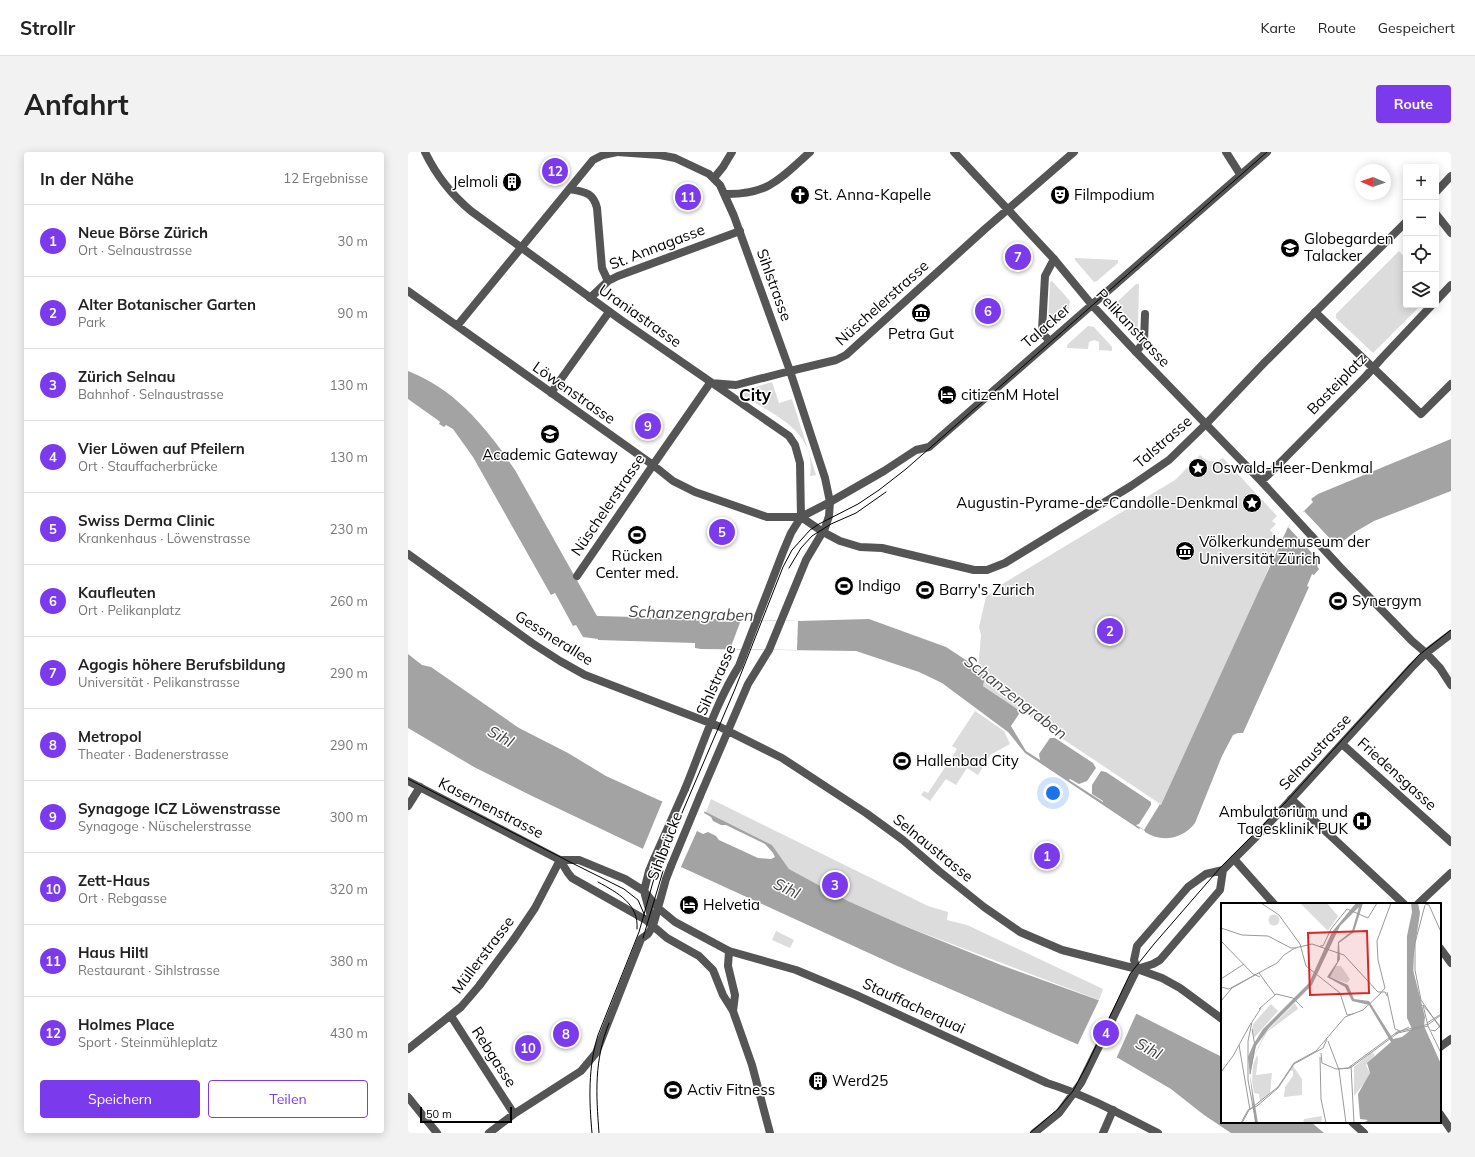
<!DOCTYPE html>
<html lang="de">
<head>
<meta charset="utf-8">
<style>
  :root { --surface:#fff; --page:#f2f2f2; --text:#222; --muted:#767676; --line:#e0e0e0; --accent:#7c3aed }
  body { margin:0; font-family:Mulish,sans-serif; background:var(--page); color:var(--text) }
  .controls { position:absolute; right:12px; top:12px; display:grid; overflow:hidden; border-radius:4px; box-shadow:0 2px 10px #0003 }
  .controls button { width:36px; height:36px; display:grid; place-items:center; padding:0; border:0; border-bottom:1px solid var(--line); background:var(--surface); color:var(--text); font:20px sans-serif }
  .compass { position:absolute; left:947px; top:12px; width:36px; height:36px; border-radius:50%; background:var(--surface); box-shadow:0 2px 10px #0003; rotate:272deg }
  .scale { position:absolute; left:12px; bottom:10px; width:92px; box-sizing:border-box; padding-left:4px; border:2px solid #000; border-top:0; font-size:11px; line-height:14px; white-space:nowrap; color:#000; -webkit-text-stroke:3px #fff; paint-order:stroke }
  .you { position:absolute; left:645px; top:641px; width:14px; height:14px; margin:-10px; border:3px solid #fff; border-radius:50%; background:#1a73e8; box-shadow:0 0 0 6px #1a73e833 }
  .badge { display:grid; place-items:center; width:26px; height:26px; border-radius:50%; background:var(--accent); color:#fff; font-size:13px; font-weight:700 }
  .pin { position:absolute; translate:-50% -50%; border:2px solid #fff; box-shadow:0 1px 4px #0006 }
  .list { margin:0; padding:0; list-style:none }
  h2 { display:flex; justify-content:space-between; align-items:center; height:52px; margin:0; padding:0 16px; font-size:17px }
  h2 small { font-size:13px; font-weight:400; color:var(--muted) }
  .list li { display:grid; grid-template-columns:26px 1fr auto; gap:12px; align-items:center; box-sizing:border-box; height:72px; padding:0 16px; border-top:1px solid var(--line) }
  .list b { display:block; font-size:15px; white-space:nowrap }
  .list p { margin:0; font-size:13px; white-space:nowrap; color:var(--muted) }
  .list em { font-size:13px; font-style:normal; color:var(--muted) }
  .actions { display:flex; gap:8px; padding:12px 16px }
  .actions a { flex:1; padding:9px 0; border:1px solid var(--accent); border-radius:4px; text-align:center; font-size:14px; color:var(--accent) }
  .actions .main { background:var(--accent); color:#fff }
  .icon { flex:none; width:22px; height:22px; fill:none; stroke:currentColor; stroke-width:2; stroke-linecap:round; stroke-linejoin:round }
  .map { position:relative; flex:none; width:1043px; height:981px; overflow:hidden; border-radius:4px }
  header { display:flex; align-items:center; gap:24px; box-sizing:border-box; height:56px; padding:0 20px; background:var(--surface); border-bottom:1px solid var(--line) }
  header strong { font-size:19px }
  nav { display:flex; gap:22px; margin-inline-start:auto; font-size:14px }
  .intro { display:flex; align-items:center; justify-content:space-between; box-sizing:border-box; height:96px; padding:0 24px }
  h1 { margin:0; font-size:28px }
  .button { padding:10px 18px; border-radius:4px; background:var(--accent); color:#fff; font-size:14px; font-weight:700 }
  main { display:flex; gap:24px; padding:0 24px }
  aside { flex:1; background:var(--surface); border-radius:4px; box-shadow:0 2px 10px #0003 }
  .map>svg:first-child { display:block }
  .green { fill:#dcdcdc }
  .water { fill:#a3a3a3 }
  .pier { fill:#fff }
  .lines { fill:none; stroke-linecap:round; stroke-linejoin:round }
  .pedestrian { stroke:#555; stroke-width:8 }
  .minor { stroke:#555; stroke-width:8 }
  .tertiary { stroke:#555; stroke-width:8 }
  .tram { stroke:#000; stroke-width:1 }
  .tertiary-bridge { stroke:#555; stroke-width:8 }
  .labels { text-anchor:middle; stroke-width:3; stroke-linejoin:round; paint-order:stroke }
  .poi-label { font-size:15px; fill:#000; stroke:#fff; text-anchor:start }
  .street-label { font-size:15px; fill:#000; stroke:#fff }
  .water-label { font-size:16px; font-style:italic; fill:#444; stroke:#fff }
  .quarter-label { font-size:17px; font-weight:bold; fill:#000; stroke:#fff }
  .inset-river { fill:none; stroke:#a3a3a3; stroke-width:2 }
  .inset-road { fill:none; stroke:#999; stroke-width:1 }
  .view { fill:#d62828; fill-opacity:0.15; stroke:#d62828; stroke-width:2 }
  .inset-edge { fill:none; stroke:#000; stroke-width:2 }
</style>
</head>
<body>
<header>
<strong>Strollr</strong>
<nav><a>Karte</a><a>Route</a><a>Gespeichert</a></nav>
</header>
<div class="intro"><h1>Anfahrt</h1><a class="button">Route</a></div>
<main>
<aside>
<h2>In der Nähe<small>12 Ergebnisse</small></h2>
<ul class="list">
<li><span class="badge">1</span><div><b>Neue Börse Zürich</b><p>Ort · Selnaustrasse</p></div><em>30 m</em></li>
<li><span class="badge">2</span><div><b>Alter Botanischer Garten</b><p>Park</p></div><em>90 m</em></li>
<li><span class="badge">3</span><div><b>Zürich Selnau</b><p>Bahnhof · Selnaustrasse</p></div><em>130 m</em></li>
<li><span class="badge">4</span><div><b>Vier Löwen auf Pfeilern</b><p>Ort · Stauffacherbrücke</p></div><em>130 m</em></li>
<li><span class="badge">5</span><div><b>Swiss Derma Clinic</b><p>Krankenhaus · Löwenstrasse</p></div><em>230 m</em></li>
<li><span class="badge">6</span><div><b>Kaufleuten</b><p>Ort · Pelikanplatz</p></div><em>260 m</em></li>
<li><span class="badge">7</span><div><b>Agogis höhere Berufsbildung</b><p>Universität · Pelikanstrasse</p></div><em>290 m</em></li>
<li><span class="badge">8</span><div><b>Metropol</b><p>Theater · Badenerstrasse</p></div><em>290 m</em></li>
<li><span class="badge">9</span><div><b>Synagoge ICZ Löwenstrasse</b><p>Synagoge · Nüschelerstrasse</p></div><em>300 m</em></li>
<li><span class="badge">10</span><div><b>Zett-Haus</b><p>Ort · Rebgasse</p></div><em>320 m</em></li>
<li><span class="badge">11</span><div><b>Haus Hiltl</b><p>Restaurant · Sihlstrasse</p></div><em>380 m</em></li>
<li><span class="badge">12</span><div><b>Holmes Place</b><p>Sport · Steinmühleplatz</p></div><em>430 m</em></li>
</ul>
<div class="actions"><a class="main">Speichern</a><a>Teilen</a></div>
</aside>
<div class="map">
<svg width="1043" height="981" viewBox="0 0 1043 981">
  <rect width="100%" height="100%" fill="#fff"/>
  <path class="green" d="M991,99L998,107V153H1013L965,201L928,166V162Z
    M667,106L710,108V111L689,129L686,130L667,108Z
    M644,129L662,149L661,157L643,172L640,170L642,130Z
    M728,132H731L730,177L727,179L706,153Z
    M680,174L686,175L704,195V199L691,198V190L686,188L681,190L680,197L659,196V193Z
    M364,230L371,251L384,247L408,323L402,324C409,279 366,263 334,243L335,239Z
    M792,303C799,310 806,312 815,306L869,364L864,369L868,372L862,378L872,388L852,437L754,653L575,534L577,525L570,518L573,483L571,475L578,445L596,431L767,328Z
    M567,559L596,579L602,592L582,603L570,623L559,616L548,633L538,627L522,649L513,643L516,639L520,641L549,597L544,594Z
    M303,647L520,754L540,760L539,768L559,773L695,837L691,848L494,773L440,749L381,717L364,693L298,660Z
    M368,779L386,788L382,796L364,788Z"/>
  <path class="water" d="M0,219C47,237 79,276 107,318L189,464L390,469L461,467L538,495L561,510L577,525L575,534L753,653L880,375L882,373L883,374L896,364L895,360L905,350L903,347L910,342L1043,287V339L966,369L947,380L929,394L909,414L911,417L906,423L904,422L899,434L901,435L835,581H830L825,583L814,604L787,671C775,687 754,691 737,680V679L732,676L731,677L617,601L600,580L534,531L511,520L448,499L293,497L287,496V491L190,488V487L175,485L168,473L165,474L147,441L143,443L65,305L45,277L38,273L36,275L31,272L32,270L31,269L0,247Z
    M0,502L14,513L23,515L111,576L160,601L198,624L253,649L298,660L364,693L381,717L440,749L494,773L593,813L729,862L814,905V970H903L916,981H823L796,963L763,937L710,906L671,893L487,813L273,715L124,644L66,615L0,576Z"/>
  <path class="pier" d="M896,359L929,394L913,411L880,375L894,363Z
    M333,468L390,469L389,498L322,497Z
    M613,559L752,652L736,678L728,673L731,672L743,653V650L698,620L693,619L684,633V642L695,649V650L661,628L662,627L671,632L679,629L688,616L685,611L647,586H642L631,602L632,608L618,599L603,574Z
    M255,648L297,657L296,661L303,665L305,669L313,673H318L357,692L365,701L367,705L363,707L350,706L311,688L308,684L300,680L295,682L289,679L272,717L234,699Z
    M692,846L729,860L708,907L669,894Z"/>
  <g class="lines">
    <path class="pedestrian" d="M306,26L315,15L324,0
      M642,189L635,182L634,178L637,124L646,107
      M728,200L736,190L737,162"/>
    <path class="minor" d="M546,0L646,107L684,153L728,200L853,329L933,416L1004,489L1018,501
      M818,0L832,22
      M162,37C176,40 185,40 189,56L194,116L200,129
      M317,42C360,43 372,27 402,0
      M1028,62L1043,81
      M0,139L245,313L265,329L287,340L359,365H393
      M182,146L200,129L210,124L332,79
      M1028,149L1043,133
      M907,160L1013,262L1043,232
      M49,174L185,8L195,3L209,0
      M382,219L428,208L438,203L577,77L666,0
      M143,241L201,160
      M853,329L859,324L958,224L973,207L1024,153
      M422,350L476,319L508,298L521,295L859,0
      M169,424L245,313L302,231
      M934,592L1043,690
      M883,647L996,752
      M0,654L12,635
      M826,707L866,752
      M1010,752L1043,721
      M1032,796L1043,811
      M43,864L106,962
      M1032,895L1043,887
      M0,897L53,855L71,834L106,787L127,756L152,708
      M0,945L29,981
      M1032,962L1043,978
      M81,981L106,962L173,919L188,901L233,787L240,782L245,774
      M695,981L705,958"/>
    <path class="tertiary" d="M17,0C28,23 44,43 63,59L213,168L381,284L387,293L392,311L393,365L383,381L375,400L331,514C307,552 294,596 277,637
      M209,0L252,3L267,6L301,22L312,33L326,64L382,219L417,326L422,350L421,364L417,376L398,408L361,498L340,532L292,644
      M1028,40L1043,24
      M302,231L328,233L382,219
      M393,365L415,380L432,389L452,395L474,396L566,418H579L597,411L723,334L761,308L798,272L857,210L998,70
      M393,365L422,350
      M0,402L124,491L152,509L177,523L310,574L374,606L458,661L495,688L531,719L576,755L612,780L654,798L729,817L754,826L772,836L814,867
      M1018,501L1032,516L1043,533
      M0,629L152,708H171L217,727L236,739L250,756L267,770L321,799L388,818L448,843L639,931C680,944 712,962 750,981
      M152,708L160,721L164,726L238,768L259,786L291,804L305,818L315,843L325,859L344,913L362,981
      M236,739L241,719L246,707
      M237,743L245,772
      M245,774L258,727L263,714
      M321,799L320,814L327,843L325,859
      M729,817L726,808L729,794L780,735L798,722L815,718L855,678L1004,515L1018,501L1043,482
      M729,817L745,812L752,808L812,738L815,718
      M944,970L956,981
      M626,981L651,961L673,931L729,817"/>
    <path class="tram" d="M381,416L393,396L404,384L423,372L448,361L478,340
      M0,627L162,710L216,737L230,748L237,764
      M190,730C210,741 231,752 229,777
      M235,786L255,719
      M184,981C181,948 180,915 190,883L231,780L245,730L253,710L327,537L375,415L384,398L402,378L411,372L450,352L471,338L498,317L859,0
      M191,981C188,941 186,909 201,871
      M622,981L650,957L665,939L679,913L722,822L746,792L812,716L877,651L1011,503L1043,478"/>
    <path class="tertiary-bridge" d="M246,707L277,637
      M263,714L292,644"/>
  </g>
  <defs>
    <g id="building-disc" transform="scale(1)"><circle r="9.5" fill="#000" stroke="#fff"/><path d="M-4-6H4V6H1V3H-1V6H-4ZM-2.5-4.3h1.7v1.8h-1.7ZM.8-4.3h1.7v1.8H.8ZM-2.5-1h1.7V.8h-1.7ZM.8-1h1.7V.8H.8Z" fill="#fff"/></g>
    <g id="church-disc" transform="scale(1)"><circle r="9.5" fill="#000" stroke="#fff"/><path d="M-1.2-6h2.4v3.5h3.3v2.4h-3.3V6h-2.4V-.1h-3.3v-2.4h3.3Z" fill="#fff"/></g>
    <g id="theatre-disc" transform="scale(1)"><circle r="9.5" fill="#000" stroke="#fff"/><path d="M-5-5.5Q0-4 5-5.5V0Q5 5 0 6Q-5 5-5 0ZM-3.3-2.5H-1v1.5H-3.3ZM1-2.5H3.3v1.5H1ZM-2.8 1Q0 5.5 2.8 1Z" fill="#fff"/></g>
    <g id="school-disc" transform="scale(1)"><circle r="9.5" fill="#000" stroke="#fff"/><path d="M0-5L7-2L0 1L-7-2ZM-4 1L0 2.5L4 1V4Q0 6-4 4Z" fill="#fff"/></g>
    <g id="museum-disc" transform="scale(1)"><circle r="9.5" fill="#000" stroke="#fff"/><path d="M0-6L6-3V-2H-6V-3ZM-5-1h2V3h-2ZM-1-1h2V3h-2ZM3-1h2V3H3ZM-6 4H6V6H-6Z" fill="#fff"/></g>
    <g id="hotel-disc" transform="scale(1)"><circle r="9.5" fill="#000" stroke="#fff"/><path d="M-6-4.5h1.5V1H6V5H4.5V3h-9V5H-6ZM-4 0a1.8 1.8 0 1 1 3.6 0ZM.5 0V-2.5h3Q6-2.5 6 0Z" fill="#fff"/></g>
    <g id="sight-disc" transform="scale(1)"><circle r="9.5" fill="#000" stroke="#fff"/><path d="M0-6L1.8-2.2L6-1.7L2.9 1.2L3.7 5.4L0 3.3L-3.7 5.4L-2.9 1.2L-6-1.7L-1.8-2.2Z" fill="#fff"/></g>
    <g id="stadium-disc" transform="scale(1)"><circle r="9.5" fill="#000" stroke="#fff"/><path d="M0-5a6.5 5 0 1 0 0 10a6.5 5 0 1 0 0-10ZM-3.5-1.8h7v3.6h-7Z" fill="#fff"/></g>
    <g id="hospital-disc" transform="scale(1)"><circle r="9.5" fill="#000" stroke="#fff"/><path d="M-5-5h3v3.5h4V-5h3V5h-3V1.5h-4V5h-3Z" fill="#fff"/></g>
  </defs>
  <g fill-rule="evenodd">
    <use href="#building-disc" x="104" y="30"/>
    <use href="#church-disc" x="392" y="43"/>
    <use href="#theatre-disc" x="652" y="43"/>
    <use href="#school-disc" x="882" y="96"/>
    <use href="#museum-disc" x="513" y="161"/>
    <use href="#hotel-disc" x="539" y="243"/>
    <use href="#school-disc" x="142" y="282"/>
    <use href="#sight-disc" x="790" y="316"/>
    <use href="#sight-disc" x="844" y="351"/>
    <use href="#stadium-disc" x="229" y="383"/>
    <use href="#museum-disc" x="777" y="399"/>
    <use href="#stadium-disc" x="436" y="434"/>
    <use href="#stadium-disc" x="517" y="438"/>
    <use href="#stadium-disc" x="930" y="449"/>
    <use href="#stadium-disc" x="494" y="609"/>
    <use href="#hospital-disc" x="954" y="669"/>
    <use href="#hotel-disc" x="281" y="753"/>
    <use href="#building-disc" x="410" y="929"/>
    <use href="#stadium-disc" x="265" y="938"/>
  </g>
  <g class="labels">
    <g class="poi-label">
      <text x="90" y="35" text-anchor="end">Jelmoli</text>
      <text x="406" y="48">St. Anna-Kapelle</text>
      <text x="666" y="48">Filmpodium</text>
      <text x="896" y="92">Globegarden<tspan x="896" dy="17">Talacker</tspan></text>
      <text x="513" y="187" text-anchor="middle">Petra Gut</text>
      <text x="553" y="248">citizenM Hotel</text>
      <text x="142" y="308" text-anchor="middle">Academic Gateway</text>
      <text x="804" y="321">Oswald-Heer-Denkmal</text>
      <text x="830" y="356" text-anchor="end">Augustin-Pyrame-de-Candolle-Denkmal</text>
      <text x="791" y="395">Völkerkundemuseum der<tspan x="791" dy="17">Universität Zürich</tspan></text>
      <text x="229" y="409" text-anchor="middle">Rücken<tspan x="229" dy="17">Center med.</tspan></text>
      <text x="450" y="439">Indigo</text>
      <text x="531" y="443">Barry's Zurich</text>
      <text x="944" y="454">Synergym</text>
      <text x="508" y="614">Hallenbad City</text>
      <text x="940" y="665" text-anchor="end">Ambulatorium und<tspan x="940" dy="17">Tagesklinik PUK</tspan></text>
      <text x="295" y="758">Helvetia</text>
      <text x="424" y="934">Werd25</text>
      <text x="279" y="943">Activ Fitness</text>
    </g>
    <g class="street-label">
      <text transform="translate(249 95) rotate(-21)" y="5">St. Annagasse</text>
      <text transform="translate(366 133) rotate(70)" y="5">Sihlstrasse</text>
      <text transform="translate(474 151) rotate(-42)" y="5">Nüschelerstrasse</text>
      <text transform="translate(232 164) rotate(35)" y="5">Uraniastrasse</text>
      <text transform="translate(638 174) rotate(-41)" y="5">Talacker</text>
      <text transform="translate(725 176) rotate(47)" y="5">Pelikanstrasse</text>
      <text transform="translate(929 232) rotate(-46)" y="5">Basteiplatz</text>
      <text transform="translate(166 241) rotate(35)" y="5">Löwenstrasse</text>
      <text transform="translate(755 290) rotate(-41)" y="5">Talstrasse</text>
      <text transform="translate(200 353) rotate(-56)" y="5">Nüschelerstrasse</text>
      <text transform="translate(146 486) rotate(32)" y="5">Gessnerallee</text>
      <text transform="translate(308 528) rotate(-66)" y="5">Sihlstrasse</text>
      <text transform="translate(907 600) rotate(-47)" y="5">Selnaustrasse</text>
      <text transform="translate(989 622) rotate(42)" y="5">Friedensgasse</text>
      <text transform="translate(83 656) rotate(27)" y="5">Kasernenstrasse</text>
      <text transform="translate(257 694) rotate(-69)" y="5">Sihlbrücke</text>
      <text transform="translate(525 696) rotate(39)" y="5">Selnaustrasse</text>
      <text transform="translate(75 803) rotate(-53)" y="5">Müllerstrasse</text>
      <text transform="translate(506 854) rotate(25)" y="5">Stauffacherquai</text>
      <text transform="translate(86 905) rotate(57)" y="5">Rebgasse</text>
    </g>
    <g class="water-label">
      <text transform="translate(283 461) rotate(2)" y="6">Schanzengraben</text>
      <text transform="translate(608 545) rotate(38)" y="6">Schanzengraben</text>
      <text transform="translate(93 584) rotate(30)" y="6">Sihl</text>
      <text transform="translate(379 736) rotate(26)" y="6">Sihl</text>
      <text transform="translate(741 896) rotate(29)" y="6">Sihl</text>
    </g>
    <g class="quarter-label">
      <text x="347" y="249">City</text>
    </g>
  </g>
  <g transform="translate(813 751)">
    <rect width="220" height="220" fill="#fff"/>
    <path d="M79,0H106L117,13L107,28ZM47.5 17a5.5 5.5 0 1 1 11 0a5.5 5.5 0 1 1-11 0ZM115,63H120L129,76L126,80L108,74ZM74,100L77,106L46,129L31,157L44,130ZM50,101L57,108L33,135L31,125L33,120ZM151,149L154,152L145,162L149,170L146,177L133,193V164ZM36,152L37,156L35,172L51,170L49,190L39,199L38,191L33,190L31,178L32,162ZM72,163L81,176V192L63,194L64,184L72,173V168H69ZM101,213L100,220H82L83,216Z" fill="#dcdcdc"/>
    <path d="M135,0H142L133,29L118,40L119,56L109,74L127,82L133,96L148,98L172,136L181,134L191,126L186,115V33L191,9L190,0H197L199,10L191,63L204,114L203,123L220,161V220H142L147,217L139,216L137,191L149,170L146,160L170,139L148,102L131,98L124,84L106,74L116,59L117,39L131,28L138,4L119,23L91,82L48,125L35,143L29,172L37,220H34L27,154L32,142L42,126L88,80L111,29Z" fill="#a3a3a3"/>
    <path class="inset-river" d="M195,0L192,48L189,52L187,71L192,80L198,125L190,137L202,220M191,77L192,49M198,127L203,137L210,141L206,159L213,220M181,142L196,220M181,146L184,220M183,158L186,173M186,172L194,220M187,180L193,220"/>
    <path class="inset-road" d="M40,0L58,12L79,41L85,63L119,90L126,112L132,111M189,0H205M204,1L208,2L220,29M204,2L194,40V67L200,97L220,126M0,25L21,32L47,33L70,45H75M0,38L32,71L39,74M99,43H102L110,26L126,6L147,15L156,0M38,70L54,92M0,76L23,61M0,84L8,86L56,60L63,52L74,45L91,41L123,52L157,89H164L166,93M166,89L174,126L179,128M158,92L164,85L157,57L156,38L170,0M0,98L11,85L34,72M38,106L55,91L72,95L82,105M206,120L220,111M210,127L214,128L219,123L202,102L207,123L220,150M174,131L188,124M107,138L118,167L125,220M18,142L29,207M100,150L101,160L115,166L127,165L176,129L208,121L220,112M99,154L100,196L105,220M130,163L133,220M117,166L129,165L177,130L207,123M0,169L12,153L30,120M29,171L34,143L31,126M20,220L27,207L36,203L57,185L73,161L102,145L106,136M21,220L28,207L57,184L73,160L95,148L124,114L142,107L160,90M35,220L27,177V138L31,119L40,105"/>
    <path class="view" d="M146,28L148,90L89,92L87,30Z"/>
    <rect width="220" height="220" class="inset-edge"/>
  </g>
</svg>
<div class="controls">
<button>+</button>
<button>−</button>
<button><svg class="icon" aria-label="locate" viewBox="0 0 24 24"><circle cx="12" cy="12" r="6"/><path d="M12 2v4M12 18v4M2 12h4M18 12h4"/></svg></button>
<button><svg class="icon" aria-label="layers" viewBox="0 0 24 24"><path d="M12 4l9 5-9 5-9-5zM3 14l9 5 9-5"/></svg></button>
</div>
<svg class="compass" viewBox="-18 -18 36 36"><path d="M0-13l5 13h-10z" fill="#e53935"/><path d="M0 13l5-13h-10z" fill="#767676"/></svg>
<div class="scale">50 m</div>
<div class="you"></div>
<div class="pin badge" style="left:639px;top:704px">1</div>
<div class="pin badge" style="left:702px;top:479px">2</div>
<div class="pin badge" style="left:427px;top:733px">3</div>
<div class="pin badge" style="left:698px;top:881px">4</div>
<div class="pin badge" style="left:314px;top:380px">5</div>
<div class="pin badge" style="left:580px;top:159px">6</div>
<div class="pin badge" style="left:610px;top:105px">7</div>
<div class="pin badge" style="left:158px;top:882px">8</div>
<div class="pin badge" style="left:240px;top:274px">9</div>
<div class="pin badge" style="left:120px;top:896px">10</div>
<div class="pin badge" style="left:280px;top:45px">11</div>
<div class="pin badge" style="left:147px;top:19px">12</div>
</div>
</main>
</body>
</html>
